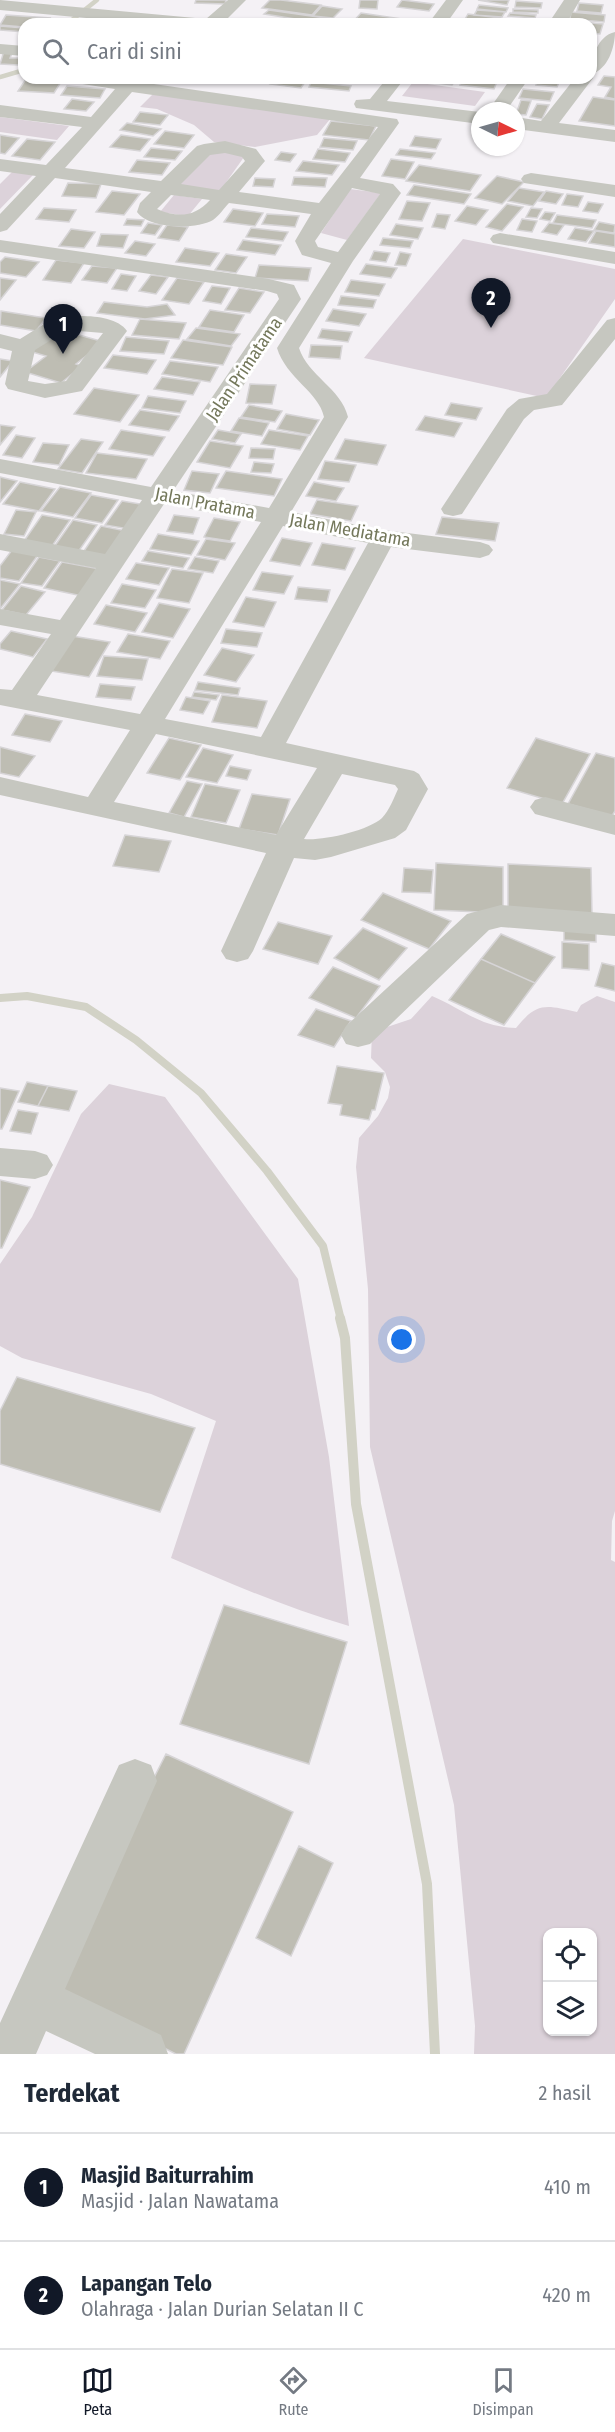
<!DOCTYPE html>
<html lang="id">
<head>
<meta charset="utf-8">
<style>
  :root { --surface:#fff; --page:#f6f6f7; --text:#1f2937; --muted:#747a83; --line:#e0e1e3; --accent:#111827 }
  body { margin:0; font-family:"Fira Sans Condensed",sans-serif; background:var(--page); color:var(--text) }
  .controls { position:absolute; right:18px; bottom:18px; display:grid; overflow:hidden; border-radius:12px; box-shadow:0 2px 4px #0004 }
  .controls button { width:54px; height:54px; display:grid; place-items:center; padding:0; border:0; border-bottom:2px solid var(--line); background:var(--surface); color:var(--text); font:30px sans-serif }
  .compass { position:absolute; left:471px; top:102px; width:54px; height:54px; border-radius:50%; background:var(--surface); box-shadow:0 2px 4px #0004; rotate:95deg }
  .you { position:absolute; left:402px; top:1340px; width:21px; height:21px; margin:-15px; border:4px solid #fff; border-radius:50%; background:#1a73e8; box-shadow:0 0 0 9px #1a73e833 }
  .badge { display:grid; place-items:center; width:39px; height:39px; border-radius:50%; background:var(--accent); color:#fff; font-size:20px; font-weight:700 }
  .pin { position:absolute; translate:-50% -50px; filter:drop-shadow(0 2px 3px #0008) }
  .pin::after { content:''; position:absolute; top:32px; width:21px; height:18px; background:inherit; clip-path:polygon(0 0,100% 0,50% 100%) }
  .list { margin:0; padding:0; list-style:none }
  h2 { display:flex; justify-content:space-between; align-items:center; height:78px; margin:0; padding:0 24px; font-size:26px }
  h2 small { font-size:20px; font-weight:400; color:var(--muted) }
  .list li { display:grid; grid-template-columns:39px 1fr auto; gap:18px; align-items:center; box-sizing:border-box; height:108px; padding:0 24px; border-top:2px solid var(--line) }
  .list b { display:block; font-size:22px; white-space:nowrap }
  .list p { margin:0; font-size:20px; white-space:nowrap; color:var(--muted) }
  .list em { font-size:20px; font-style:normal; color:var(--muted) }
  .icon { flex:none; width:33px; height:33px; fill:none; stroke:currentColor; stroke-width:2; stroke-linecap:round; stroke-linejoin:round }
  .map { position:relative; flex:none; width:615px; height:2054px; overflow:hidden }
  .search { position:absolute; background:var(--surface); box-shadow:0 2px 4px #0004; left:18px; right:18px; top:18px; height:66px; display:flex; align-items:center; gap:15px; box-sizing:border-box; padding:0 21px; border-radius:18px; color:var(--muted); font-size:22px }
  .sheet { height:294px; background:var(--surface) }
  nav { display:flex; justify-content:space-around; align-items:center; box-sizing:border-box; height:84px; border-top:2px solid var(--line); background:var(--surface); font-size:16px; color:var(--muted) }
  nav a { display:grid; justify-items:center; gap:3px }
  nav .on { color:var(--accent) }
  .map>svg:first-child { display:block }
  .green { fill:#dcd2da; fill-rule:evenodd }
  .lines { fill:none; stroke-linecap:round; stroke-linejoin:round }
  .stream-far2 { stroke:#d2d2c6; stroke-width:4.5 }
  .stream-far1 { stroke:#d2d2c6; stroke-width:8 }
  .stream { stroke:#d2d2c6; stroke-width:10 }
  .building { fill:#bebdb3; stroke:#d6d4d6; stroke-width:1.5 }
  .minor { fill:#c6c7c0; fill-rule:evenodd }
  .labels { text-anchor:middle; stroke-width:6; stroke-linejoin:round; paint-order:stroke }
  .far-street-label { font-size:18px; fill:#74785b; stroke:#fff }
</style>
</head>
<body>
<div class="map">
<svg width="615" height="2054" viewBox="0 0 615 2054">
  <rect width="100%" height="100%" fill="#f4f1f5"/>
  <path class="green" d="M413,82L485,92L475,106L402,96Z
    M154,93L331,118L317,135L255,147L214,142L194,125L157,109L140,107Z
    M0,117L69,126L57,140L0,132Z
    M210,150L232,153L244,157L220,191L177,186Z
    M13,171L34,174L0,209V184Z
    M350,189L381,193L347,240L321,233Z
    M174,195L202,199L188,216L160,212Z
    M463,239L615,269V299L546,398L364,358Z
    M432,996C463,1009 479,1027 516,1028C537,1002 545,1005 577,1012L581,1005L597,996L615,1002V1511L612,1521L611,1560L615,1562V2054H474L475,2026L454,1805L370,1447L368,1289L356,1167L359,1138L378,1116L388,1098L390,1087L385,1072L371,1058L372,1032L411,1019ZM548,1932H592V2032H548Z
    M109,1084L165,1097L298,1279L329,1457L349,1626C287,1608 229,1583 171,1558L216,1421L151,1394L22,1358L0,1346V1264L32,1217L81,1114Z"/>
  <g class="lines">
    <path class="stream-far2" d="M67,24L97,0
      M0,77L24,70"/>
    <path class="stream-far1" d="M0,998L27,996L86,1007L136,1040L201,1093L267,1171L323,1246L341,1320"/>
    <path class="stream" d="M340,1318L345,1338L356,1504L427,1884L435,2054"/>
  </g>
  <path class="building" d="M196,0H226L225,4L195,3Z
    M270,0H281L321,5L312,15L262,8Z
    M360,0H378L377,9L359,8Z
    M402,0L434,4L429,11L397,7Z
    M478,0H509L507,5Z
    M516,1L542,3L541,8L515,7Z
    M579,3L603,5L601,13L577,11Z
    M479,5L508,8L506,12L477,9Z
    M322,6L342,9L333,18L313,16Z
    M513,9L538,10V13L513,12Z
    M269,10L332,19L327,24L264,14Z
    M477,10L505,12L502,17L474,15Z
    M571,12L605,15L604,22L570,19Z
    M361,13L409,20L406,24H351Z
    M510,13L536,15L535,18L508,16Z
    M468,14L500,18L496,24L464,21Z
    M6,15L50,18L46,24H24V27L0,25Z
    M570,21L603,24L600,34L591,33V24H569Z
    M0,26L24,28V32L0,30Z
    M4,51H13L10,58H22L18,65L0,64Z
    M604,76L615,77V99L605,97L611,87L598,85Z
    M274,78H297L307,79L301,88L270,84Z
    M424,78H457L452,85L421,81Z
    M463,78H493L498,79L494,89L460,85Z
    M539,78H561L557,87L536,85Z
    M26,79L61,82L54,93L18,91Z
    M311,82L351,86L349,91L309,87Z
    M67,86L105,89L100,98L61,95Z
    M523,89L554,92L550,101L519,98Z
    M593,97L615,100V126L579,121Z
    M72,99L94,102L86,111L64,109Z
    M521,100L531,101L526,115L516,114Z
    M537,104L549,105L542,119L530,117Z
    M140,112L168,115L160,125L133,122Z
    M331,121L376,126L369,140L323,135Z
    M127,123L161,129L153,136L120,130Z
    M165,131L194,135L184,148L154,144Z
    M0,135L19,138L5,154L0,153Z
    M121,135L150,139L140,151L110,147Z
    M415,136L441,139L436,149L410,146Z
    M324,138L357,141L353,150L320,147Z
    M27,139L55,142L40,160L12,156Z
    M151,148L182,151L175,160L144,157Z
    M318,149L350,153L345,162L313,159Z
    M400,149L435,153L431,159L396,155Z
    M281,152L296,154L290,162L275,160Z
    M391,159L414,162L405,179L382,176Z
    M137,160L170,163L162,175L129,172Z
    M303,161L339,165L332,175L296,171Z
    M419,165L481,175L470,191L406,181Z
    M497,176L524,182L502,204L475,198Z
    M294,177L327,178L325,187L292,185Z
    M255,178L275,179L273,187L253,186Z
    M68,183L101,184L96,198L62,196Z
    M414,185L471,194L464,204L407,195Z
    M519,188L544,192L533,206L508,201Z
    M112,191L140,194L124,215L96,212Z
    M546,191L563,194L556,204L539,201Z
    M567,194L583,196L578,207L562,205Z
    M407,201L430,203L422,221L399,219Z
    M588,202L603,204L598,213L583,211Z
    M507,204L523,207L502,231L486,227Z
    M467,206L488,210L476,225L455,221Z
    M44,208L76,210L69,222L36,219Z
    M531,208L542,209L537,218L526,217Z
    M233,209L263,213L255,226L224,222Z
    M545,212L555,213L550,221L540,219Z
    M267,214L299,216L295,227L262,224Z
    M437,214L450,215L445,229L432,227Z
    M557,215L596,220L592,228L553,223Z
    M127,219L144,220L141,226L124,225Z
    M522,219L537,221L532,232L517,230Z
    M599,222L615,225L614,233L594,230Z
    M148,223L162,225L155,235L141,233Z
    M549,223L564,225L557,235L542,232Z
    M396,224L423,228L418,239L390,235Z
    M167,225L188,227L179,241L158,238Z
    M251,228L288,232L283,241L246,237Z
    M575,228L594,231L586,242L568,239Z
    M71,229L95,232L84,248L59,246Z
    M596,231L615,234V247L589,243Z
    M101,234L128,235L123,248L97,246Z
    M383,238L413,241L410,248L380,245Z
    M243,240L281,245L275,255L237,250Z
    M135,241L155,244L146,256L125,253Z
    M185,248L219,253L210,266L176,262Z
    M374,251L390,253L386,262L370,260Z
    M400,252L411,254L406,266L395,265Z
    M226,254L247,257L236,273L215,270Z
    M5,257L39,262L26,277L0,273V262Z
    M56,260L84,263L71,283L43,280Z
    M366,264L397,268L391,278L360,274Z
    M259,265L311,268L308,281L255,278Z
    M92,266L117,268L107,283L82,280Z
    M121,274L136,276L127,291L112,289Z
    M151,275L168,277L156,294L139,291Z
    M0,278L16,280L0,300Z
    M177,278L204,282L189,304L162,300Z
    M351,280L385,284L379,296L345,292Z
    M212,286L230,288L221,304L203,301Z
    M239,288L264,292L250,313L225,310Z
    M341,296L376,300L373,308L338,305Z
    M104,302L147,307L167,304L175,315L145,319L97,313Z
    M333,309L366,314L359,326L326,321Z
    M210,310L244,315L234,332L199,327Z
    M1,311L46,318L36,331L0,325Z
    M140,319L186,323L179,339L132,335Z
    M196,328L240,334L231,346L187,339Z
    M58,329L104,342L76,364L82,366L61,383L25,372L46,356L29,351Z
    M322,329L352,332L348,342L318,338Z
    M126,337L169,341L164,354L120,351Z
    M183,340L232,347L223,365L171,358Z
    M311,345L342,346L340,359L309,357Z
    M113,355L156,360L147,374L104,368Z
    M0,359L13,361L0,377Z
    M170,361L218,367L210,382L162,374Z
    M162,377L200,382L193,395L154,389Z
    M250,384L276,385L272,404L246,403Z
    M94,388L139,395L120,422L74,414Z
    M148,396L186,401L180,413L142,408Z
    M451,403L482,408L476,420L445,415Z
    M249,405L282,411L275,422L241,417Z
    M140,410L179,416L169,431L129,425Z
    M286,414L319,420L310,435L277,429Z
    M425,416L462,423L454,437L416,430Z
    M239,418L269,423L262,436L231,431Z
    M0,425L15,427L0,445Z
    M121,430L165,437L153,456L109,449Z
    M218,430L241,434L235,443L212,439Z
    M269,430L308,436L300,450L261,444Z
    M16,435L35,438L22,458L3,455Z
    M81,439L103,442L82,473L58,469Z
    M345,439L386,445L377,465L335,459Z
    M210,441L243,446L230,468L197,462Z
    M43,443L69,445L59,465L33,462Z
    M251,448L275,449L273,459L249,458Z
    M97,453L147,459L136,479L86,473Z
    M325,461L356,465L349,482L318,479Z
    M254,462L274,464L271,473L251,472Z
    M192,471L219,474L210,493L184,490Z
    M226,471L282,479L274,496L216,488Z
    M0,477L17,481L0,502Z
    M20,482L55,489L39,511L3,504Z
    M314,482L344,488L336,501L306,496Z
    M60,487L91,493L73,517L41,511Z
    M91,495L118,500L102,523L75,518Z
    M317,500L358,506L351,521L310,514Z
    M122,501L146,505L129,529L105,525Z
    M16,510L36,512L24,536L4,534Z
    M42,515L70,520L50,549L22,544Z
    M174,515L199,518L193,534L167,531Z
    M442,517L499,523L495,541L436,534Z
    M214,518L240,522L230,541L204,537Z
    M73,520L97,525L78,552L54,547Z
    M101,526L126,531L107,559L82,554Z
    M158,534L199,541L191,555L150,549Z
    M282,538L312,543L300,566L270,561Z
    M206,539L235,543L225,560L197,555Z
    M322,543L355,548L345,570L312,565Z
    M12,550L38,555L19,581L0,578V566Z
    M148,551L189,558L183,568L142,561Z
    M39,557L60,561L42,586L21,583Z
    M195,557L219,561L213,573L188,569Z
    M62,562L100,569L82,596L44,588Z
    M136,563L169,568L159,585L126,579Z
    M172,569L203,573L189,603L157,598Z
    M262,572L293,576L284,594L253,590Z
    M0,580L20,584L0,609Z
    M122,584L156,590L145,608L111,603Z
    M21,586L45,592L26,615L2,610Z
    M298,587L330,590L327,602L295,599Z
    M246,597L276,602L264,627L233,622Z
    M159,603L190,609L173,638L142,632Z
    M106,605L147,613L135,632L94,624Z
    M226,629L262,633L257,647L221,643Z
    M11,631L47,639L33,657L0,649V644Z
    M128,634L170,641L160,659L117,652Z
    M72,636L110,642L89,677L51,671Z
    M222,648L254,655L236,682L204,675Z
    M104,656L148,659L142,680L97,676Z
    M198,682L240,688L238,695L195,690Z
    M100,684L135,687L131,700L96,697Z
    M194,692L219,695L216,700L192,697Z
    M222,695L267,701L257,728L212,722Z
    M186,697L210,701L203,714L180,710Z
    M25,714L62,721L50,742L12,735Z
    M169,738L201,745L180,780L147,773Z
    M536,738L590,754L562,804L507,788Z
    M0,747L35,756L19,777L0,773Z
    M203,748L233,755L217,783L186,777Z
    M596,753L615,758V811L612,816L568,804Z
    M230,766L251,770L247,780L226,776Z
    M187,781L202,784L184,817L169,813Z
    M205,784L240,790L226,823L191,817Z
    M252,794L290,799L278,835L239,829Z
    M125,835L171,841L159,872L113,866Z
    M436,863L503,867V913L434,910Z
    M508,864L591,868L592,914L508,910Z
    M404,868L433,870L431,893L402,892Z
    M383,893L451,921L429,949L361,920Z
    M278,922L332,936L318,964L263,949Z
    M564,927L596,929V942L564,940Z
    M363,928L407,948L379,980L334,958Z
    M501,934L555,957L535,983L481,959Z
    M562,942L589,944V970L562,968Z
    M481,959L535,983L504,1025L449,1000Z
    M602,963L615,966V991L595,986Z
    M333,967L380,986L356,1018L309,998Z
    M316,1009L351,1021L334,1047L298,1035Z
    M337,1066L384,1073L375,1110H372L369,1120L340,1115L342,1105L328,1103Z
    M27,1082L48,1086L38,1106L18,1102Z
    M48,1086L77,1091L69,1111L38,1106Z
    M0,1088L19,1091L2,1129H0Z
    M18,1110L38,1113L31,1134L10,1131Z
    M0,1180L30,1187L2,1248H0Z
    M17,1377L195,1428L160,1512L0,1464V1411Z
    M224,1605L347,1642L309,1764L180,1724Z
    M166,1754L293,1812L184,2054H176L47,1989Z
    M299,1846L333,1863L291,1956L256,1938Z"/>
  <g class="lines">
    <path class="minor" d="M0,0L206,19L228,0H246L222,24H151L0,10Z
      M446,0H463L446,24H428Z
      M564,0H580L566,24H548Z
      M615,32C615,47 608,70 591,74C591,59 597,36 615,32Z
      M0,44L24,46V56L0,54Z
      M591,75L593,78L559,123L615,130V142L516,129V117L541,121L575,78H591Z
      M67,78H143L140,82L397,119L399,123L360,178L393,184L401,193L353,261L299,348C308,376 341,388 348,417L291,512L383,530L480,542L489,545L493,550L489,555L480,558L391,547L286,743L414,771L419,774L428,789L406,830L395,838L331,857L315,860L294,858L253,951L248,959L237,962L226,959L221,951L266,853L0,795V777L88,797L130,730L0,705V689L12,690L51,634L0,625V609L60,620L96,568L0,550V534L105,554L142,500L0,473V459L151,487L279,299L277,294L267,291L0,252V240L269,279L294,285L301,299L173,491L269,508L324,417C319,392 286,378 277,348L331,263L302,255L295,241L311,214L229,203C224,208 219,216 213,220C196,230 149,229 137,212L140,203L151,192L55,178L7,230L0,232V214L36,176L0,171V159L46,165L82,127L0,117V105L91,117L115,89L76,83ZM132,92L378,127L319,203L239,192L265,161L256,149L225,141L204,144L197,146L161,181L65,168ZM225,153L242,157L245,161L219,190L181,184L210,155ZM352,188L380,194L338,252L318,247L315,241ZM171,195L210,200C195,217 178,218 157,209ZM164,504L261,522L140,714L37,695ZM283,526L368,543L261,737L165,719ZM156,734L317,768L276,835L114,802ZM342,774L395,785L398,789C394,798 389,811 382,818C368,831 322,841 304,839Z
      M387,78H405L387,101L480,112V124L356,108L354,104L356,100L370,99Z
      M511,78H529L506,111H488Z
      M531,173L615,185V197L524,183L521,179L524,175Z
      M500,233L615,252V264L493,243L490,239L493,235Z
      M64,317C82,315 116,315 127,331L82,391L45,398L8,389L5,384L12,351L0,348V334L20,339L49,321ZM67,330L103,333L66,381L45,384L28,381L35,350Z
      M615,318V339L562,405L534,410L524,419L462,514L453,516L444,514L441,509L507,409L519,399L547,394L607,320Z
      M545,797L615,815V835L535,814L530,807L535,800Z
      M501,905L615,914V936L501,927L489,930L370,1044L358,1047L346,1044L341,1035L346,1026L467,914Z
      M0,1148L35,1151L47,1155L53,1165L47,1175L35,1179L0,1176Z
      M135,1759L151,1765L157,1781L65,1989L161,2035L168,2054H95L46,2031L36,2054H0V2023L119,1765Z"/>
  </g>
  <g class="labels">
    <g class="far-street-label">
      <text transform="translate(244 369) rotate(-56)" y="6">Jalan Primatama</text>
      <text transform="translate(205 503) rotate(11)" y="6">Jalan Pratama</text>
      <text transform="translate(350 530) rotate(10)" y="6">Jalan Mediatama</text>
    </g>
  </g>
</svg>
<div class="controls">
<button><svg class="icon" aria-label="locate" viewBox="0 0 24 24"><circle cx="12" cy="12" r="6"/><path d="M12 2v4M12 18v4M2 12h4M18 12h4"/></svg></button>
<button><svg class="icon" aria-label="layers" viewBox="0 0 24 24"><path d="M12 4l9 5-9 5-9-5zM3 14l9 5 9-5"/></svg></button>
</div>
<svg class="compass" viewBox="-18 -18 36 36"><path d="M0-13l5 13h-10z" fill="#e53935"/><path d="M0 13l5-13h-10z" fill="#747a83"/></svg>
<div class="you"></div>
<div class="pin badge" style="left:63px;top:354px">1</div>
<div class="pin badge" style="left:491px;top:328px">2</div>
<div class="search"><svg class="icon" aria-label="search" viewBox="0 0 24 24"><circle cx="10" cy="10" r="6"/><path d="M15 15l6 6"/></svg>Cari di sini</div>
</div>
<section class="sheet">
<h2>Terdekat<small>2 hasil</small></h2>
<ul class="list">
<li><span class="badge">1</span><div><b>Masjid Baiturrahim</b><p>Masjid · Jalan Nawatama</p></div><em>410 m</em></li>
<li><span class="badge">2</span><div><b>Lapangan Telo</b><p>Olahraga · Jalan Durian Selatan II C</p></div><em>420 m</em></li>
</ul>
</section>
<nav>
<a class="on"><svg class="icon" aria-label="map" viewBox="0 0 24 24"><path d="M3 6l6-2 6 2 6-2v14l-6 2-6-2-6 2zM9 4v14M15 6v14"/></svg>Peta</a>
<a><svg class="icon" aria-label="directions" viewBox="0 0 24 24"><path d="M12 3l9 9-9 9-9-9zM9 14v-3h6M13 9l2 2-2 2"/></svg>Rute</a>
<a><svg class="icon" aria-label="saved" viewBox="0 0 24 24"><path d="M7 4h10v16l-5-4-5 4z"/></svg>Disimpan</a>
</nav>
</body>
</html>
